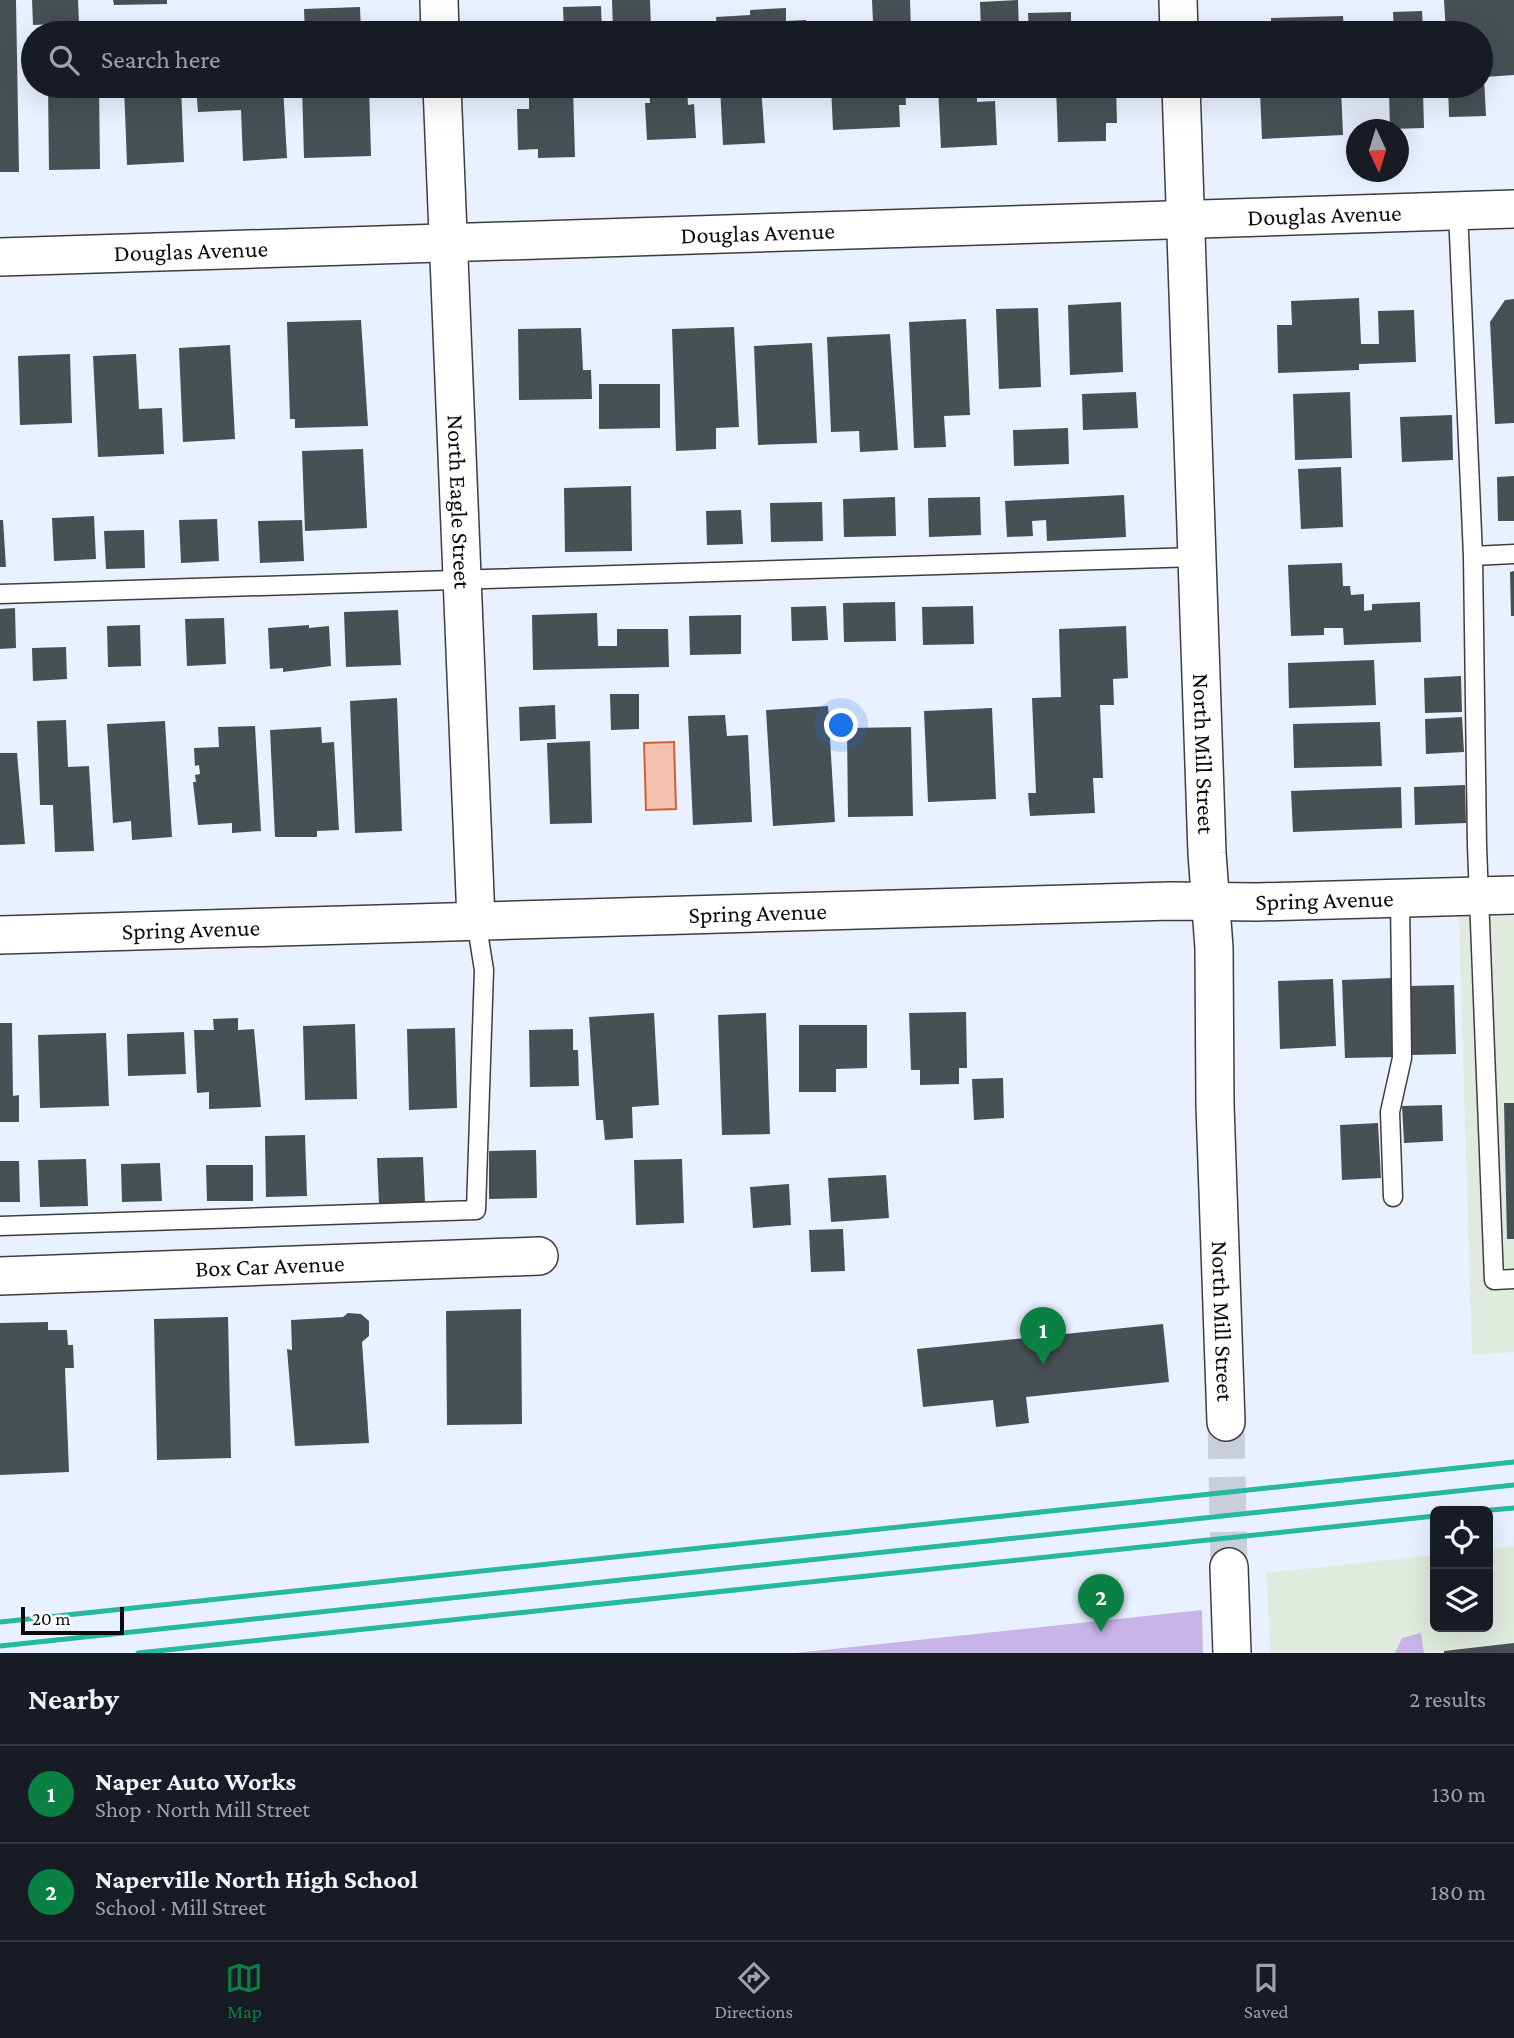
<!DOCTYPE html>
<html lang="en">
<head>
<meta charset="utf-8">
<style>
  :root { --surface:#171b24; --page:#242831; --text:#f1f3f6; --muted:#9ea1a6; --line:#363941; --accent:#0b8043 }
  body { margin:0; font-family:"Crimson Pro",serif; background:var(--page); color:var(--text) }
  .controls { position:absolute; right:21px; bottom:21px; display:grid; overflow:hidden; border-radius:10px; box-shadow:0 7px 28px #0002 }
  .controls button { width:63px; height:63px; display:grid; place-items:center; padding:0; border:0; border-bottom:2px solid var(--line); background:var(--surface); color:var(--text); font:35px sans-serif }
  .compass { position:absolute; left:1346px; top:119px; width:63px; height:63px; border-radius:50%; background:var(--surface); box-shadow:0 7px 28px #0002; rotate:176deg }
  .scale { position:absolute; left:21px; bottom:18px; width:103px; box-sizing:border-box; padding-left:7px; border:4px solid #0b0b0b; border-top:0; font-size:19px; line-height:24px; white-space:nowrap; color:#0b0b0b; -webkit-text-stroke:5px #fff; paint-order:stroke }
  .you { position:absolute; left:842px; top:726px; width:24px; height:24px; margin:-18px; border:5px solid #fff; border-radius:50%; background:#1a73e8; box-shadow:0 0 0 10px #1a73e833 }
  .badge { display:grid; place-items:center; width:46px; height:46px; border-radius:50%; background:var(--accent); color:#fff; font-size:23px; font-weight:700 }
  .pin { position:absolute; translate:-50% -58px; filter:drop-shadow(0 2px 4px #0008) }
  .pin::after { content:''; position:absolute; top:37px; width:24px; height:21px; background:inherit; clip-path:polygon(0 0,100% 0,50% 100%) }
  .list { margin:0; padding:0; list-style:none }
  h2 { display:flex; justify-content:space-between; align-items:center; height:91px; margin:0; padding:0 28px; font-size:30px }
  h2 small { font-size:23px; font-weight:400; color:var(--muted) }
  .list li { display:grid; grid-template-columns:46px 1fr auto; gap:21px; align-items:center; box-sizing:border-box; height:98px; padding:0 28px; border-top:2px solid var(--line) }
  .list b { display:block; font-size:26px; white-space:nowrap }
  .list p { margin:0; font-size:23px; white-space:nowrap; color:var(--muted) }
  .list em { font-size:23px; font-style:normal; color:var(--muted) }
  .icon { flex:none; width:38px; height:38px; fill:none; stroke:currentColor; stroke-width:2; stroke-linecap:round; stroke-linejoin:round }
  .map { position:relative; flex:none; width:1514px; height:1653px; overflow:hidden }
  .search { position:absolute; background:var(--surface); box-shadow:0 7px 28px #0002; left:21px; right:21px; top:21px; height:77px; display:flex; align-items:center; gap:18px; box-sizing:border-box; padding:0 24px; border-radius:38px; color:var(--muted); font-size:26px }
  .sheet { height:287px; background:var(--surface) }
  nav { display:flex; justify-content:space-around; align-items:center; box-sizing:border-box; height:98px; border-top:2px solid var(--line); background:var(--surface); font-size:19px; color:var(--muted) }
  nav a { display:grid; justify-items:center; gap:4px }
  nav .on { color:var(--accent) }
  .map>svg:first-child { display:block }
  .industrial { fill:#e1eadf }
  .green { fill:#c8b4e8 }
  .water { fill:#f5c2af; stroke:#cb6237; stroke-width:2 }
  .building { fill:#485053 }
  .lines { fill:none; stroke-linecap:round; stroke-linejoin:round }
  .street-tunnel { stroke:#c8ceda; stroke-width:37; stroke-dasharray:37 18; stroke-linecap:butt }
  .lane-casing { stroke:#3e3e3e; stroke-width:21 }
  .street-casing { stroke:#3e3e3e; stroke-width:40 }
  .lane { stroke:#fff; stroke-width:18 }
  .street { stroke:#fff; stroke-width:37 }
  .rail { stroke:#25b9a2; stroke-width:5 }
  .labels { text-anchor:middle; stroke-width:7; stroke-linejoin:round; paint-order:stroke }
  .street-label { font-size:24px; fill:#0b0b0b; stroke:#fff }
</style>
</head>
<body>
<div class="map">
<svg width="1514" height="1653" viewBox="0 0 1514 1653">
  <rect width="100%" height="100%" fill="#e9f0ff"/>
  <path class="industrial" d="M1514,916V1352L1472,1355L1459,917Z
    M1514,1546V1653H1271L1266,1573L1435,1555V1627H1488V1549Z"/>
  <path class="green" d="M1202,1610L1203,1653H795Z
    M1421,1633L1424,1653H1395L1402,1638Z"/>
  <path class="water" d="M674,742L676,809L646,810L644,743Z"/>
  <path class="building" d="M0,0H16L19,172H0Z
    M32,0H78L79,23L33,25Z
    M113,0H167V4L114,5Z
    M612,0H650L651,30L613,31Z
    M872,0H910L911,33H829V23L873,22Z
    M1018,0L1019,33H981L980,2Z
    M1444,0H1514V75L1484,77L1486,116L1449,117L1448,86H1481V33H1446Z
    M601,6L602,33H564L563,7Z
    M360,7L361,33H305L304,9Z
    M786,8V21L806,20L807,33H717L716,17L750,15V10Z
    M1422,11L1423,29H1427V33H1394L1393,12Z
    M1071,12V33H1029L1028,13Z
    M1343,16L1344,33H1271V18Z
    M280,22L281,33H193V27Z
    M48,86H99L100,169L49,170Z
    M124,86H181L184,162L127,165Z
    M196,86H283L287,158L243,161L241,110L198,112Z
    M302,86H369L371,156L304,158Z
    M649,86H687L688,105L694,104L696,138L647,140L645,103H650Z
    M720,86H761L765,143L723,145Z
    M782,86H809V89L782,90Z
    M831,86H905L906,105H899L900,127L833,130Z
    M938,86H977V102L995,101L997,145L941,148Z
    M1056,86H1116L1117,123H1106V141L1058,142Z
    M573,88L575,157L538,158V149L518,150L517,109H529V90Z
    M1341,88L1343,135L1262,139L1260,92Z
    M1423,90L1424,128L1390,129L1389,91Z
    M1359,298L1361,344H1379L1378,311L1414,310L1416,362L1359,364V370L1278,373L1277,325H1292L1291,301Z
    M1514,299V423L1495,424L1490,322L1505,300Z
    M1121,302L1123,372L1070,375L1068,305Z
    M1038,308L1041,387L999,389L996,309Z
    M966,319L970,415L944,416L946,447L914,448L909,322Z
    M361,320L368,426L295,428V419H290L287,322Z
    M734,327L739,427L716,428V449L676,451L672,329Z
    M581,328L583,370H591L592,399L519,400L518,329Z
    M890,334L898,450L860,452L859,431L831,432L827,337Z
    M812,343L817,443L758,445L754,346Z
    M230,345L235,439L183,442L179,348Z
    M70,354L72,423L20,425L18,356Z
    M136,354L139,409L162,408L164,454L98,457L93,356Z
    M599,384H660V428L599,429Z
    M1136,392L1138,428L1083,430L1082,394Z
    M1350,392L1352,458L1295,460L1293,394Z
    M1452,415L1453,460L1402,462L1400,417Z
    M1068,428L1069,464L1014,466L1013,430Z
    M363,449L367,528L305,531L302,451Z
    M1341,467L1343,527L1301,529L1298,469Z
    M1514,476V521H1498L1497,477Z
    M631,486L632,551L565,552L564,488Z
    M1124,495L1126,537L1047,541L1046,520L1032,521L1033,536L1007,537L1005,501Z
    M895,497L896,536L844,537L843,499Z
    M980,497L981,535L929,537L928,498Z
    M822,502L823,541L771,542L770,503Z
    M741,510L743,544L707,545L706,511Z
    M94,516L96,559L54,561L52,518Z
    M217,519L219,561L181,563L179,520Z
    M0,520H3L6,567H0Z
    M302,520L304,561L260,563L258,521Z
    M144,530L145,568L106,569L104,531Z
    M1342,563L1343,586H1350L1351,595L1364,594V611L1372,610V604L1420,602L1421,642L1344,645L1343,628H1324V635L1291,636L1288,565Z
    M1514,571V616H1511L1510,572Z
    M895,602L896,641L844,642L843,603Z
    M826,606L828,640L792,641L791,607Z
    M973,606L974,644L923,645L922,607Z
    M15,608L16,648L0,649V609Z
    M398,610L401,665L346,667L344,612Z
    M597,613L598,646H617V629H668L669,667L533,670L532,615Z
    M741,615V654L690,655L689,616Z
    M224,618L226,664L187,666L185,619Z
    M140,625L141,666L108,667L107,626Z
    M309,625V628L329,626L331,666L283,672V668L270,669L268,628Z
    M1126,626L1128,678L1113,679L1114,705H1100L1103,778H1093L1095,813L1030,816L1028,793H1036L1032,698L1061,697L1059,629Z
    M66,647L67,679L33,681L32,648Z
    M1374,660L1376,705L1289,708L1288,663Z
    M1461,676L1462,712L1425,713L1424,678Z
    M610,694H639V729L611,730Z
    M397,698L402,831L355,833L350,701Z
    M555,705L556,739L520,741L519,707Z
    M828,706L835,822L773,826L766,710Z
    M992,708L996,799L928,802L924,711Z
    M725,715L727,736L748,735L752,822L693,825L688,716Z
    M1462,717L1464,752L1426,754L1425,719Z
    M66,720L68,767L89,766L94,851L55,852L53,805H40L37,721Z
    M165,721L172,837L132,840L131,821L113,823L107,724Z
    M1380,722L1382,766L1294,768L1293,724Z
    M255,726L261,831L232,833V823L198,825L193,782H196L195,775L200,774L199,765L195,766L194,748L219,747L218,727Z
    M321,727L322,743L334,742L339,830L317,831V837H275L270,730Z
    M911,727L913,816L848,817L847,728Z
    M590,741L592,823L550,824L547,743Z
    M0,753H17L25,844L0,845Z
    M1465,785L1466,823L1415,825L1414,787Z
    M1401,787L1402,828L1293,832L1291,791Z
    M1393,978L1396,1057L1345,1058L1342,980Z
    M1333,979L1336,1046L1280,1049L1278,981Z
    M1454,985L1456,1054L1410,1055L1408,986Z
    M966,1012L967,1068H959V1084L920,1085V1070H911L909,1013Z
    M654,1013L659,1105L632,1107L633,1138L605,1140L603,1120H596L589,1017Z
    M766,1013L770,1134L722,1135L718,1015Z
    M238,1018V1030L254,1029L261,1107L209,1109V1092L197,1093L194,1030H214L213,1019Z
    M0,1023H12L13,1096L19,1095V1122H0Z
    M355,1024L357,1099L305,1100L303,1026Z
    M799,1025H867V1068L836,1069V1092H799Z
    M455,1028L457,1108L409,1110L407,1029Z
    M573,1029V1050H578L579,1086L530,1087L529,1030Z
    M184,1032L186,1074L128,1076L127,1034Z
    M106,1033L109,1106L40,1108L38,1035Z
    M1003,1078L1004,1118L974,1120L972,1079Z
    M1504,1103H1514V1239H1507Z
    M1442,1105L1443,1141L1404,1143L1402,1106Z
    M1378,1123L1381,1178L1342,1180L1340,1125Z
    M305,1135L307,1196L266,1197L265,1136Z
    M536,1150L537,1198L489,1199V1151Z
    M423,1157L425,1202L379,1204L377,1158Z
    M86,1159L88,1206L40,1207L38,1160Z
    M682,1159L684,1223L636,1225L634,1160Z
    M0,1161H19L20,1202H0Z
    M160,1163L162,1201L122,1202L121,1164Z
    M206,1165H253V1201H207Z
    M886,1175L889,1218L831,1222L828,1178Z
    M789,1184L791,1225L753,1228L750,1187Z
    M843,1229L845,1271L811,1272L809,1230Z
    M521,1309L522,1424L447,1425L446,1311Z
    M348,1313L361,1314L369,1321V1336L362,1342L369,1443L295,1446L287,1349L292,1350L291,1320L343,1317Z
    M228,1317L231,1458L157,1460L154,1319Z
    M48,1322V1330H67L68,1345H73L74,1368H65L69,1472L0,1475V1323Z
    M1163,1324L1169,1382L1026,1397L1029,1423L996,1427L993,1400L923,1407L917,1349Z
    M1514,1643V1653H1444V1651Z"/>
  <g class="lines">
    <path class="street-tunnel" d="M1226,1422L1229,1567"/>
    <g class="lane-casing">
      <path id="lane" d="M1458,211L1473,556L1477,846L1494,1280L1514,1279
        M1473,556L1514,554
        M0,594L1197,557
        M1393,1197L1390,1112L1402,1058L1400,898
        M0,1226L476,1210L484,970L476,920"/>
    </g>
    <g class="street-casing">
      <g id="street">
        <path d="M439,0L440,33"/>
        <path d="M1178,0L1179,33"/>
        <path id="s1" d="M442,86L476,920"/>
        <path id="s2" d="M1181,86L1207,853L1214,948L1215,1105L1226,1422"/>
        <path id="s3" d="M0,257L1514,209"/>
        <path id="s4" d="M0,935L1170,901L1257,902L1514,895"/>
        <path id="s5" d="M0,1276L539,1256"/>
        <path d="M1229,1567L1232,1653"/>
      </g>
    </g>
    <use href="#lane" class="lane"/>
    <use href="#street" class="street"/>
    <path class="rail" d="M1479,1511L1514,1508
      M0,1622L1514,1462
      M0,1646L1514,1485
      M138,1653L1435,1516"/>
  </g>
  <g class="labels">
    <g class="street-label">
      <text dy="8" stroke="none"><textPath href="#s3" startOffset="1325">Douglas Avenue</textPath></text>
      <text dy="8" stroke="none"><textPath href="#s3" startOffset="758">Douglas Avenue</textPath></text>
      <text dy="8" stroke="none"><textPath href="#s3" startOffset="191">Douglas Avenue</textPath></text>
      <text dy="8" stroke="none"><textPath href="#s1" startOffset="416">North Eagle Street</textPath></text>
      <text dy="8" stroke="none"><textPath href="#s2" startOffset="668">North Mill Street</textPath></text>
      <text dy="8" stroke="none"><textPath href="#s4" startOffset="1325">Spring Avenue</textPath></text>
      <text dy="8" stroke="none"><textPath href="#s4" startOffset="758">Spring Avenue</textPath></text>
      <text dy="8" stroke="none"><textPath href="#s4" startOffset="191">Spring Avenue</textPath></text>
      <text dy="8" stroke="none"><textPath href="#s5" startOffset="270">Box Car Avenue</textPath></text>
      <text dy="8" stroke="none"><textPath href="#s2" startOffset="1236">North Mill Street</textPath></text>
    </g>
  </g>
</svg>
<div class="controls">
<button><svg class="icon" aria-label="locate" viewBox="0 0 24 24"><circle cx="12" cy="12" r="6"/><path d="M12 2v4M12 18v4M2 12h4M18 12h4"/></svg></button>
<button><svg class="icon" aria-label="layers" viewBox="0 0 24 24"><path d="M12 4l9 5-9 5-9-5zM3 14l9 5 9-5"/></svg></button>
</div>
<svg class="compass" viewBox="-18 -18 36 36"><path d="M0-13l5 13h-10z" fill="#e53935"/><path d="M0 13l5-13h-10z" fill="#9ea1a6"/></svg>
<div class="scale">20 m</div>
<div class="you"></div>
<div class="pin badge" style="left:1043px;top:1365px">1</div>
<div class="pin badge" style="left:1101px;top:1632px">2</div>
<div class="search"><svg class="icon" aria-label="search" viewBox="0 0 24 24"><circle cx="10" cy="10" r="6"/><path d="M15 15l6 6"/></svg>Search here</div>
</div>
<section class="sheet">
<h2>Nearby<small>2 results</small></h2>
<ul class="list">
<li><span class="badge">1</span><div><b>Naper Auto Works</b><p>Shop · North Mill Street</p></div><em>130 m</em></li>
<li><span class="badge">2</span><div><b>Naperville North High School</b><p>School · Mill Street</p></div><em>180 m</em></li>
</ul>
</section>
<nav>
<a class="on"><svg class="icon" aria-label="map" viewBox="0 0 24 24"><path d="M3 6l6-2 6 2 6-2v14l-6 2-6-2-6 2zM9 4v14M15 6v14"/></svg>Map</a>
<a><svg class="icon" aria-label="directions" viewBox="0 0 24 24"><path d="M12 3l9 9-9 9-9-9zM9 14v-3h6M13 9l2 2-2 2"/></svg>Directions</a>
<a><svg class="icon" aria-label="saved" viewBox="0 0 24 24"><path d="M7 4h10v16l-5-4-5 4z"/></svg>Saved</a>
</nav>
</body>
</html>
